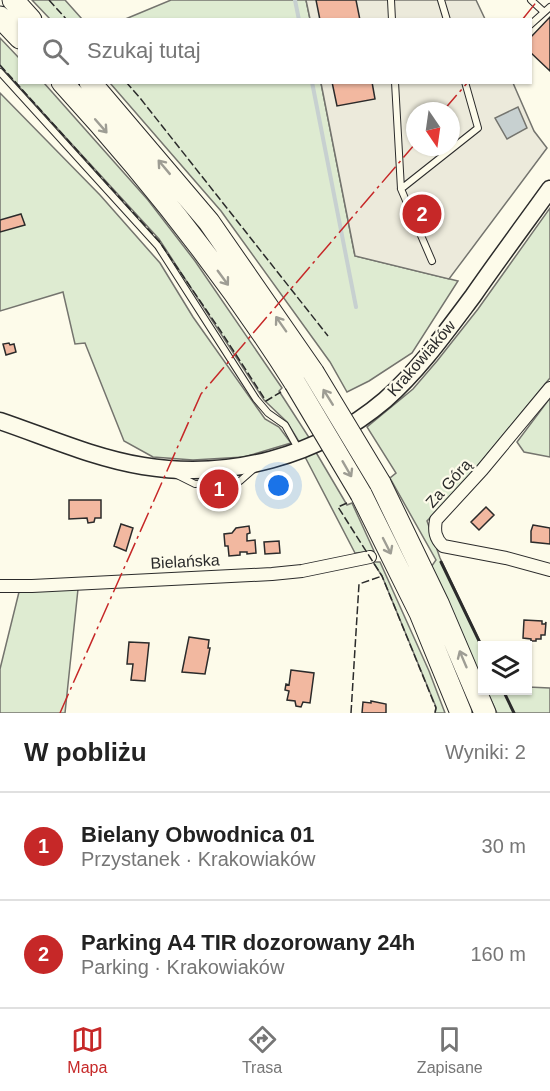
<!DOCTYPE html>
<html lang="pl">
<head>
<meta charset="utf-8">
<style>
  :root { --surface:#fff; --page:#f2f2f2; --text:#222; --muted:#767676; --line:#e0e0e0; --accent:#c62828 }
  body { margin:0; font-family:Arial,sans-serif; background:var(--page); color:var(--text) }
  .controls { position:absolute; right:18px; bottom:18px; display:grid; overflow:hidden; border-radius:0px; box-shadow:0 2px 4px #0004 }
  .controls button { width:54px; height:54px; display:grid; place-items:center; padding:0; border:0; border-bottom:2px solid var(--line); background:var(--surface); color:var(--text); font:30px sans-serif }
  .compass { position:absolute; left:406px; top:102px; width:54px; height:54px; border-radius:50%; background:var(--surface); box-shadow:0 2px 4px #0004; rotate:167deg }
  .you { position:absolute; left:279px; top:486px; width:21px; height:21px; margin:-15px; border:4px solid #fff; border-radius:50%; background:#1a73e8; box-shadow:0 0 0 9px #1a73e833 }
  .badge { display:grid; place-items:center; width:39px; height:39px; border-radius:50%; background:var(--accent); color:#fff; font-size:20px; font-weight:700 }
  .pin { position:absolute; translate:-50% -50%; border:3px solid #fff; box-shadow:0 2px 6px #0006 }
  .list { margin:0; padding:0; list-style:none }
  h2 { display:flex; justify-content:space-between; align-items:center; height:78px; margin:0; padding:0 24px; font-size:26px }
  h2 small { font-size:20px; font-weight:400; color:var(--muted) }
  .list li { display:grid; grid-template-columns:39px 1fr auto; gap:18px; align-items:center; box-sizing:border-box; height:108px; padding:0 24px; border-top:2px solid var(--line) }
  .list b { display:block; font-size:22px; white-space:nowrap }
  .list p { margin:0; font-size:20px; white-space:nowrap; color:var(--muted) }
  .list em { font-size:20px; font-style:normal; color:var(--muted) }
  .icon { flex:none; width:33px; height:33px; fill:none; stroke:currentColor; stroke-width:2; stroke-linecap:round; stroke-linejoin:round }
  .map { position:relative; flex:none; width:550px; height:713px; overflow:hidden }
  .search { position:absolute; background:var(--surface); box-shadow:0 2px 4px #0004; left:18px; right:18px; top:18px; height:66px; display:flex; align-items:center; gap:15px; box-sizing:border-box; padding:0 21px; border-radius:0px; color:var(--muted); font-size:22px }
  .sheet { height:294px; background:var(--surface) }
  nav { display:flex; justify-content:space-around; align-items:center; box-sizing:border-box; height:84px; border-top:2px solid var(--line); background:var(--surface); font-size:16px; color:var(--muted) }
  nav a { display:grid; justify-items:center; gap:3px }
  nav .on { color:var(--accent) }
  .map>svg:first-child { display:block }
  .green { fill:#deebd1; stroke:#74746e; stroke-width:1.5 }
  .parking { fill:#eceadb; stroke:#74746e; stroke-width:1.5; fill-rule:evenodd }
  .water { fill:#c7d0d0; stroke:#74746e; stroke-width:1.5 }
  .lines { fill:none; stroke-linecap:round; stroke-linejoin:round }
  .stream { stroke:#c7d0d0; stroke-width:4 }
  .building { fill:#f2b8a0; stroke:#2b2b2b; stroke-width:1.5 }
  .service-casing { stroke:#2b2b2b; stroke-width:8 }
  .minor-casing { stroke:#2b2b2b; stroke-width:14 }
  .secondary-casing { stroke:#2b2b2b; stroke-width:19 }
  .motorway-casing { stroke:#2b2b2b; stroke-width:23 }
  .service { stroke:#fdfbea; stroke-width:6 }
  .minor { stroke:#fdfbea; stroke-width:12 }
  .secondary { stroke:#fdfbea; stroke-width:16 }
  .motorway { stroke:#fdfbea; stroke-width:21 }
  .motorway-bridge-casing { stroke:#2b2b2b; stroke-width:23; stroke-linecap:butt }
  .motorway-bridge { stroke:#fdfbea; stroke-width:21 }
  .fence { stroke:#2b2b2b; stroke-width:1.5; stroke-dasharray:8 3; stroke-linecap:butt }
  .wall { stroke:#2b2b2b; stroke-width:3 }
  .power { stroke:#c62828; stroke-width:1.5; stroke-dasharray:21 4.5 3 4.5; stroke-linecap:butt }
  .oneway { stroke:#9e9d94 }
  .labels { text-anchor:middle; stroke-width:4.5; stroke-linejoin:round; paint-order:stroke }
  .street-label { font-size:16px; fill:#2b2b2b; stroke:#fdfbea }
</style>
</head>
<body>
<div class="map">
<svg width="550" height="713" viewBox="0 0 550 713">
  <rect width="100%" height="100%" fill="#fdfbea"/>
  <path class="green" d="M32,0H65L82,19H50Z
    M171,0H306L310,19L123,20Z
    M0,38L19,58L20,82L44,83L148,200L195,261L282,388L279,391L310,439L301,445L287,422L264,400L159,239L0,66Z
    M110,83H321L355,256L458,281L412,353L369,381L347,392L330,362L221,211Z
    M0,93L100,195L160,263L193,317L265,419L279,427L291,443L244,457L193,460L153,457L124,441L85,343L75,344L63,292L0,311Z
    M550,208V378L461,486L427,521L440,558L482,646V680L431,567L436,560L390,478L396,473L367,427L413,389L437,361L478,309Z
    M550,398V457L524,452L517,442Z
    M314,449L347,505L352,503L374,551L355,553L303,453Z
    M373,562H380L429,671L445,713H435L436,707L382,576Z
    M78,589L65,713H0V669L19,592Z
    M528,687L550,688V713H497L487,691L528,690Z"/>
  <path class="parking" d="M306,0H476L485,19H310Z
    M321,83H513L534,131L547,148L449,279L355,256ZM415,111H451V147H415Z"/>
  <path class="water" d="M518,107L527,128L507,139L495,118Z"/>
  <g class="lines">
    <path class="stream" d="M295,0L299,20
      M312,82L356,307"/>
  </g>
  <path class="building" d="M316,0H356L360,20H320Z
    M550,17V71L530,52V38Z
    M332,82H372L375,99L337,106Z
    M21,214L25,225L0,232V220Z
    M9,343L10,345L14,344L16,352L6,355L3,344Z
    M69,500H101V518H95L94,522L88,523L87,518L69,519Z
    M486,507L494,515L479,530L471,522Z
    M121,524L133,528L126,551L114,546Z
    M533,525L550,528V544L531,542V531Z
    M249,526L250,533L247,534V541L255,540L256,553L247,554V552H240V555L229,556L228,546H225L224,534L232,533L236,528Z
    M279,541L280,553L265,554L264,542Z
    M524,620L542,621V624H545L546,622L545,635H541V639H536V641H531V639L523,638Z
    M189,637L209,640L208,648H210L205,674L182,672Z
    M129,642L149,643L145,681L131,680L133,664H127Z
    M291,670L314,673L310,703L303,702L301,707L296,706L295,701L287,700L289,691L285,690L286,684L289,685Z
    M371,701L386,704V713H362L363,702L371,703Z"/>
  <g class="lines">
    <g class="service-casing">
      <path id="service" d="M391,0L392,20
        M441,0L447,20
        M531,0L544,12
        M530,25L550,7
        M0,72L158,246L256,399L268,413L285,425L299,450
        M395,82L401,189L432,261
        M401,189L478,128L465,82
        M175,474L195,484L240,481L256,467"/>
    </g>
    <g class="minor-casing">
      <path id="minor" d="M550,388L482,470L436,520C434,531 435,538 443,546L506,558L550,570
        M0,586H32L272,574L302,571L370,557"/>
    </g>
    <g class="secondary-casing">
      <path id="secondary" d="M0,421C47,437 94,458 143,466C229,480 318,457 385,400C419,370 446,332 473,296C498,260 524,225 550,189"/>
    </g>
    <g class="motorway-casing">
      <path id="motorway" d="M13,0L31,20
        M0,17L20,38
        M62,82C148,176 227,276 295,383
        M90,82L209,222L313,372
        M380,483L438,603L485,713
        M361,494L420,613L461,713"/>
    </g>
    <use href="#service" class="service"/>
    <use href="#minor" class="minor"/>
    <use href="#secondary" class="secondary"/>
    <use href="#motorway" class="motorway"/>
    <g class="motorway-bridge-casing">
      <path id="motorway-bridge" d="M313,372L380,483
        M295,383L361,494"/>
    </g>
    <use href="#motorway-bridge" class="motorway-bridge"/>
    <path class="fence" d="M49,0L67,20
      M0,65L159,241L220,330L266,401L281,392
      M126,82L140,98L328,336
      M347,503L338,507L382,576L436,708L435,713
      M351,713L359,584L382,576"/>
    <path class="wall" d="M441,562L482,647
      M503,690L514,713"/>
    <path class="power" d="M522,20L538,0
      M443,111L468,82
      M60,713L201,394L415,144"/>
  </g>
  <defs><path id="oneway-shaft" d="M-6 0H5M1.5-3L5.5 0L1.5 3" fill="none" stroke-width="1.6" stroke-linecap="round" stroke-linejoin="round" transform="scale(1.5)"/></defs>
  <g class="oneway">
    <use href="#oneway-shaft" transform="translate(101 126) rotate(49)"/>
    <use href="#oneway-shaft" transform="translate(164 167) rotate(-130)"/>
    <use href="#oneway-shaft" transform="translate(223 278) rotate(54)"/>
    <use href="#oneway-shaft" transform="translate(281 324) rotate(-125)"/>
    <use href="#oneway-shaft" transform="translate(328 397) rotate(-122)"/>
    <use href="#oneway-shaft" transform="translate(347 469) rotate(60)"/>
    <use href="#oneway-shaft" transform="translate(387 546) rotate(63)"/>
    <use href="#oneway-shaft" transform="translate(463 659) rotate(-113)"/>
  </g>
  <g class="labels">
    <g class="street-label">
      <text transform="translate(421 358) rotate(-49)" y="6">Krakowiaków</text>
      <text transform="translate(448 483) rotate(-48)" y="6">Za Górą</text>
      <text transform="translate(185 561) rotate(-3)" y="6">Bielańska</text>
    </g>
  </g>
</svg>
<div class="controls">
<button><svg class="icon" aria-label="layers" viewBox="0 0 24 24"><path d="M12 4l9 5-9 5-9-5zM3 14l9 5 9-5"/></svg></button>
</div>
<svg class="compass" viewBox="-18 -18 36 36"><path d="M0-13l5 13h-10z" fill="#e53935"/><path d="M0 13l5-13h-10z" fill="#767676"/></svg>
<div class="you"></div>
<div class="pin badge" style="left:219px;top:489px">1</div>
<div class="pin badge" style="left:422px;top:214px">2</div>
<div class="search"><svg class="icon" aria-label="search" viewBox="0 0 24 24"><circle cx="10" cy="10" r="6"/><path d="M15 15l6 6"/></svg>Szukaj tutaj</div>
</div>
<section class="sheet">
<h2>W pobliżu<small>Wyniki: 2</small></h2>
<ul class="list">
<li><span class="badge">1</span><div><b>Bielany Obwodnica 01</b><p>Przystanek · Krakowiaków</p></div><em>30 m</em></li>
<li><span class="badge">2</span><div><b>Parking A4 TIR dozorowany 24h</b><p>Parking · Krakowiaków</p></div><em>160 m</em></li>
</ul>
</section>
<nav>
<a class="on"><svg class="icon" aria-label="map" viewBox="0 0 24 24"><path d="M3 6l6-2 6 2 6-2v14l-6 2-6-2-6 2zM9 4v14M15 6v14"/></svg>Mapa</a>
<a><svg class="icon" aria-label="directions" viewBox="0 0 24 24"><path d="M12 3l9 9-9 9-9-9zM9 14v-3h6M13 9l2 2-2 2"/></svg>Trasa</a>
<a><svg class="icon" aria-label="saved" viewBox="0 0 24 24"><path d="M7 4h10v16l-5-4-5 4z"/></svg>Zapisane</a>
</nav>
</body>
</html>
